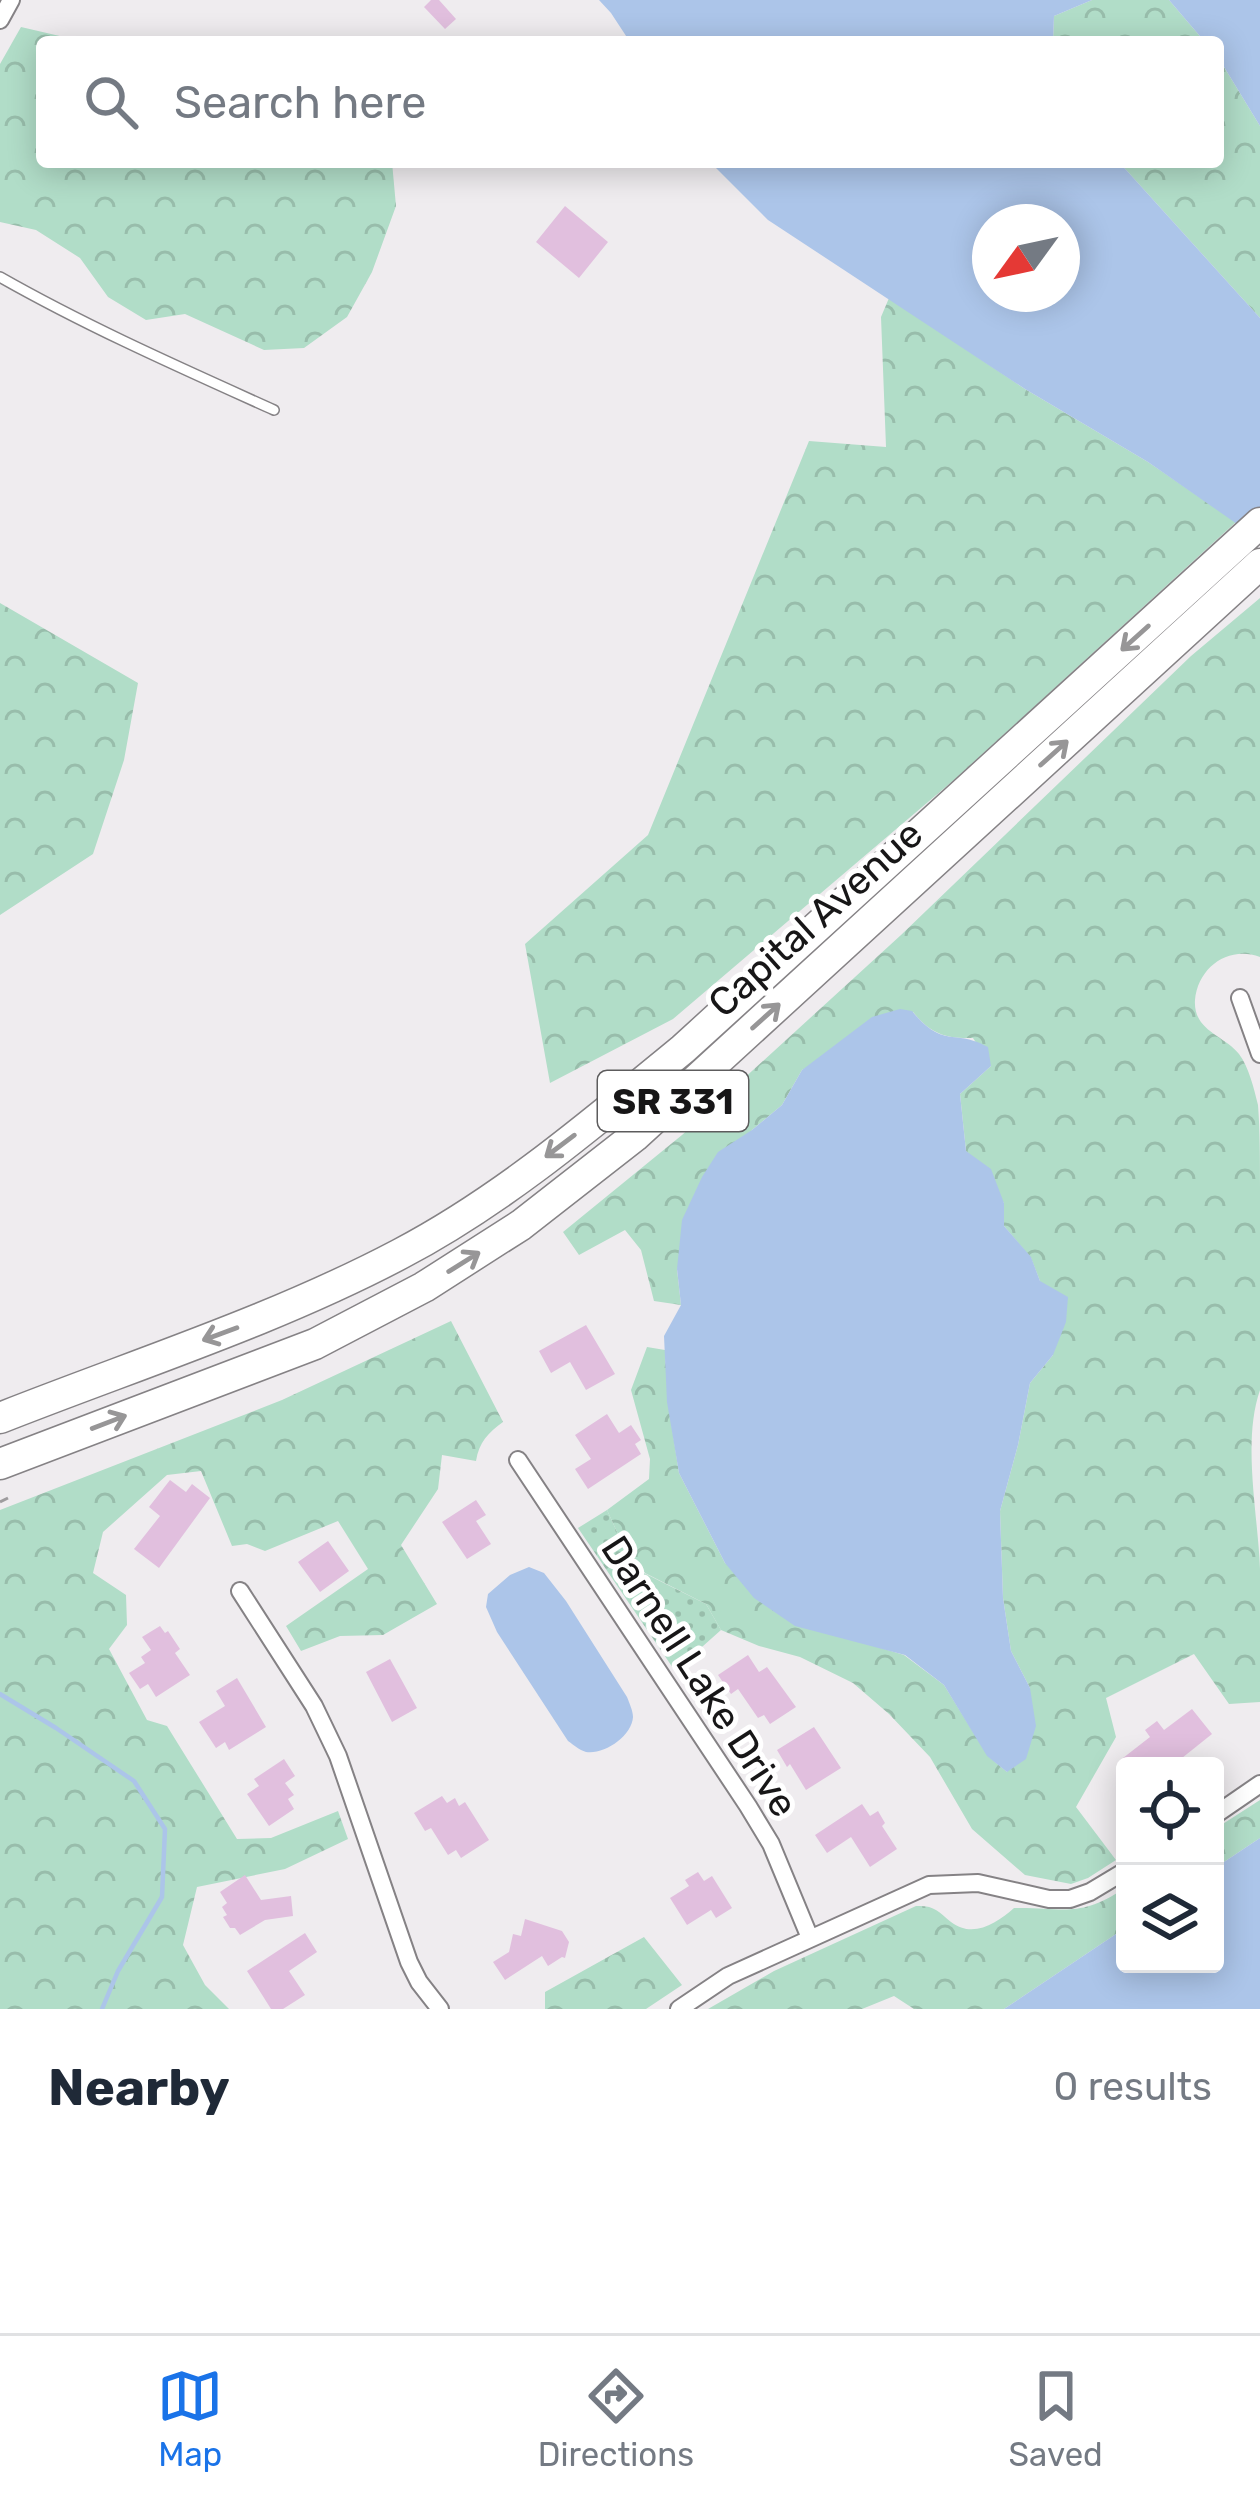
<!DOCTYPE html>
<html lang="en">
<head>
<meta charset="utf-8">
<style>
  :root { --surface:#fff; --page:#f2f2f3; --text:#1f2937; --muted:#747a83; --line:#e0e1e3; --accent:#1a73e8 }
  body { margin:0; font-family:Rubik,sans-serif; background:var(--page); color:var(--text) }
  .controls { position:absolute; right:36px; bottom:36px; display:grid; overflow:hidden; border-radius:12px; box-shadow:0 6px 30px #0003 }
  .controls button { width:108px; height:108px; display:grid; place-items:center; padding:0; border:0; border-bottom:3px solid var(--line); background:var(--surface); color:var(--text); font:60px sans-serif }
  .compass { position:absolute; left:972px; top:204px; width:108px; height:108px; border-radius:50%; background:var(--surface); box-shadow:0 6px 30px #0003; rotate:237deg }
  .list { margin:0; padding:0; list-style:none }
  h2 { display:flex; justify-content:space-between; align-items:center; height:156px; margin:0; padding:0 48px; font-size:51px }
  h2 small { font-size:39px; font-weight:400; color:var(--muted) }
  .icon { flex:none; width:66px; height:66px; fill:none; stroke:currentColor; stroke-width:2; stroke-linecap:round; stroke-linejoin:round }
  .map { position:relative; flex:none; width:1260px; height:2009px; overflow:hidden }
  .search { position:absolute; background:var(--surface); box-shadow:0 6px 30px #0003; left:36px; right:36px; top:36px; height:132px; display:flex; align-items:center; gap:30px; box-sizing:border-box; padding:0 42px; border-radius:12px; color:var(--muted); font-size:45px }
  .sheet { height:324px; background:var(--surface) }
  nav { display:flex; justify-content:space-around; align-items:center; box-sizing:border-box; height:168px; border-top:3px solid var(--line); background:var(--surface); font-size:33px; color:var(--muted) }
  nav a { display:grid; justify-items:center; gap:6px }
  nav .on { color:var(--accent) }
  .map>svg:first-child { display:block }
  .grass { fill:url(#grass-dots) }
  .forest { fill:url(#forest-crowns) }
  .water { fill:#acc5e9; fill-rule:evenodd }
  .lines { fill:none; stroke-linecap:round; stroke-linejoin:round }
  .stream { stroke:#acc5e9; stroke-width:4.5 }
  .building { fill:#e1bfde }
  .lane-casing { stroke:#858285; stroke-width:12 }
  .street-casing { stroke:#858285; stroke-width:20 }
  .highway-casing { stroke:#858285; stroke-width:33 }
  .path { stroke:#9e9c9e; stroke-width:3; stroke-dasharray:12 6; stroke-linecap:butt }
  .lane { stroke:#fff; stroke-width:9 }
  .street { stroke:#fff; stroke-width:16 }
  .highway { stroke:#fff; stroke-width:30 }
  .oneway { stroke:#979697 }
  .labels { text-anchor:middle; stroke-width:10; stroke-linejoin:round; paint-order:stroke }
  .shield { fill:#fff; stroke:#5d5c5d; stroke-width:3 }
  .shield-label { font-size:36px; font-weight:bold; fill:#171617 }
  .street-label { font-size:39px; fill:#171617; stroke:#fff }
</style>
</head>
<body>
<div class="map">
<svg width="1260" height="2009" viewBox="0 0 1260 2009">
  <defs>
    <pattern id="grass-dots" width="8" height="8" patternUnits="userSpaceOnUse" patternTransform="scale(3)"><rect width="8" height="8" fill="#b1ddc8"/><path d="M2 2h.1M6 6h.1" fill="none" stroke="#98bdab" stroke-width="1.8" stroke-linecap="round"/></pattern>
    <pattern id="forest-crowns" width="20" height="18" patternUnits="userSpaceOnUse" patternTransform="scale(3)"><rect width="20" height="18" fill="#b1ddc8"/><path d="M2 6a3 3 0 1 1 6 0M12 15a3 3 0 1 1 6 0" fill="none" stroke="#98bdab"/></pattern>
  </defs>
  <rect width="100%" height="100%" fill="#efecef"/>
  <path class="grass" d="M607,1510L623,1545L644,1573L706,1604L721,1630L675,1671L578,1528Z"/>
  <path class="forest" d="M1092,0H1169L1205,42H1053L1054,16Z
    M21,27L64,37L75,42H42V162H392L396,206L372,272L347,317L304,348L264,350L185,314L146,320L108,297L80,258L36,230L0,222V64Z
    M1218,57L1260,126V318L1119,162H1218Z
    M889,298L1025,389L1148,462L1236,522L955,779L673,1019L550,1083L525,944L648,835L809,441L886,447L881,317Z
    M1260,598V957C1229,945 1198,967 1195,1000C1193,1031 1224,1035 1239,1054C1249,1067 1254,1089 1258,1105C1260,1130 1260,1162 1260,1188C1260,1255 1260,1322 1260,1390C1242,1442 1258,1514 1260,1569C1260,1613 1260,1658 1260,1702L1229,1704L1194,1654L1106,1698L1116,1737L1076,1807L1116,1860L1088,1878L1071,1884L1025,1875L972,1829L930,1757L889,1714L853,1683L800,1657L759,1646L721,1630L706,1604L645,1573L623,1545L607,1510L649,1479L650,1459L631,1390L647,1347L665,1350L668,1402L679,1473L725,1563L852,1639L904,1655L944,1685L988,1756L1007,1772L1030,1688L1011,1651L1003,1598L1000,1511L1018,1445L1030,1383L1053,1355L1040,1281L1031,1258L1004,1226V1203L966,1151L960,1094L991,1066L973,1038C945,1039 930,1033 913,1012L802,1070L782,1105L752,1130L677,1269L681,1305L654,1301L641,1250L625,1230L579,1255L563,1232L682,1135L901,935L1191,656Z
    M0,603L138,683L124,760L93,854L0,915Z
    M451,1321L503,1422C488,1433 479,1442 476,1461L442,1455L438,1489L401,1545L437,1604L383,1635L340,1636L301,1651L286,1626L368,1569L338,1521L265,1551L247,1544L232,1546L201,1471L167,1475L103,1532L93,1573L126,1595L127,1625L109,1649L147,1720L167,1726L237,1839L271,1838L338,1811L348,1839L285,1869L197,1887L183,1945L205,1985L229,2009H0V1510L282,1400Z
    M1260,1800V1838L1215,1868V1829Z
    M1125,1888V1928L1004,2009H914L894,1996L862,2009H708L774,1971L916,1906C934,1905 938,1911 951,1922C973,1939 997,1923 1014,1908C1064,1907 1078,1919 1125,1888Z
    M644,1937L682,1985L646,2009H545V1992Z"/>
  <path class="water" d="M599,0H1092L1054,16L1053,42H630L611,13Z
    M1169,0H1260V126L1218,57V42H1205Z
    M710,162H1119L1260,318V540L1148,462L1025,389L768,220ZM990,222H1062V294H990Z
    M900,1009L912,1011C944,1050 954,1028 988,1047L991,1066L960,1094L966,1151L991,1169L1004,1203V1226L1031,1257L1040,1281L1068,1297L1066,1322L1053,1355L1030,1383L1018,1445L1000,1511L1003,1598L1011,1651L1030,1688L1036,1726L1026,1759L1007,1772L987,1756L944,1685L905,1655L795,1626L754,1598L725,1563L679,1473L667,1402L664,1336L681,1305L677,1269L682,1220L702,1177L718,1152L752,1130L782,1105L802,1070L872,1017Z
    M529,1567L544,1573L566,1601L627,1697C629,1702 633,1711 633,1717C632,1736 604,1755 586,1752C579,1750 574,1745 568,1741L497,1632L486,1607L488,1594L510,1575Z
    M1260,1838V2009H1004L1125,1928V1964H1215V1868Z"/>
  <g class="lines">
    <path class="stream" d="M0,1694L56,1728L134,1781L165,1829L162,1897L118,1971L102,2009"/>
  </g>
  <path class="building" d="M431,0H439L456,19L445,29L424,7Z
    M565,206L608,242L579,278L536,242Z
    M586,1325L615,1374L586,1390L570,1362L551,1373L539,1351Z
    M607,1414L619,1433L631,1425L641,1440L635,1444L641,1454L588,1489L575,1469L591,1459L575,1435Z
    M170,1480L186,1492L192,1484L210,1498L159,1568L134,1549L160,1516L149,1507Z
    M476,1500L486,1515L476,1521L491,1544L467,1559L442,1522Z
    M328,1541L349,1571L320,1592L298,1562Z
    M160,1626L165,1633L168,1631L180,1649L175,1653L190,1675L156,1697L148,1684L140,1689L129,1673L145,1663L141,1657L151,1650L142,1637Z
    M748,1655L759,1672L767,1667L796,1707L770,1724L764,1715L758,1718L738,1689L731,1694L718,1675Z
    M390,1659L417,1708L392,1722L366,1672Z
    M237,1678L266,1727L229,1750L225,1742L216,1748L199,1722L225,1706L216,1691Z
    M1192,1709L1212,1734L1172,1766H1129L1123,1758L1150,1737L1145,1730L1157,1721L1164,1730Z
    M814,1727L841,1768L806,1790L790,1764L787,1767L777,1750Z
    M284,1759L295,1776L285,1783L294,1795L288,1799L294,1809L269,1826L247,1794L259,1786L254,1779Z
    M442,1796L447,1803L455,1798L459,1806L465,1802L489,1840L461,1858L456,1850L448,1855L431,1828L425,1831L414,1813Z
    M862,1804L870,1816L878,1811L885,1823L882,1826L897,1849L870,1867L851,1837L827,1853L815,1835Z
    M698,1872L704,1881L712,1876L732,1908L716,1918L711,1910L687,1925L670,1898L689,1886L685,1880Z
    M245,1875L261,1900L291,1896L293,1916L265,1920L240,1935L235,1928H230L223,1917L227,1915L222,1907L227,1903L220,1892Z
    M525,1919L562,1931L569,1942L565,1958L562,1957L548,1966L542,1956L505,1980L493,1962L509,1952L513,1934L521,1936Z
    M305,1933L317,1952L289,1971L305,1995L283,2009H271L247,1971Z"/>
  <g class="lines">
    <g class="lane-casing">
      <path id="lane" d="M0,277C88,327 181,368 274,410"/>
    </g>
    <g class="street-casing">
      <path id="street" d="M0,20L11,0
        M1240,998L1260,1054
        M518,1460L748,1806L771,1844L810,1938
        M240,1591L314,1706L338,1756L409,1962L419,1982L440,2009
        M1215,1815L1260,1784
        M679,2009L728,1976L929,1885L978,1883L1049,1899H1070L1090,1892L1125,1871"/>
    </g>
    <g class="highway-casing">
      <path id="highway" d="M0,1418C134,1365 273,1321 400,1254C503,1200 594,1122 683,1049L1260,523
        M0,1464L315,1344L424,1287L521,1225L635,1136L1260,564"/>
    </g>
    <path class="path" d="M0,1502L8,1498"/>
    <use href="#lane" class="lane"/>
    <use href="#street" class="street"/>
    <use href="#highway" class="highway"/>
  </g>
  <defs><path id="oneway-shaft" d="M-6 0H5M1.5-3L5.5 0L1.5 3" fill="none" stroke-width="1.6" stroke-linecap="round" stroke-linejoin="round" transform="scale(3)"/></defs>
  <g class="oneway">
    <use href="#oneway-shaft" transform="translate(1135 638) rotate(138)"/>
    <use href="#oneway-shaft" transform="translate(1054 753) rotate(-42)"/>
    <use href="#oneway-shaft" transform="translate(766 1016) rotate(-42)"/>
    <use href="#oneway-shaft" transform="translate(560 1146) rotate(143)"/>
    <use href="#oneway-shaft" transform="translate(464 1262) rotate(-32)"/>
    <use href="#oneway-shaft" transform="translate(220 1334) rotate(160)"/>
    <use href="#oneway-shaft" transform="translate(109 1422) rotate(-21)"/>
  </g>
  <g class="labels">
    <rect class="shield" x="598" y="1071" width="150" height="60" rx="9"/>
    <g class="shield-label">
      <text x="673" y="1114">SR 331</text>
    </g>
    <g class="street-label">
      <text transform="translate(815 918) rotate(-42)" y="14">Capital Avenue</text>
      <text transform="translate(700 1676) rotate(57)" y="14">Darnell Lake Drive</text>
    </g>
  </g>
</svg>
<div class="controls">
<button><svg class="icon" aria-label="locate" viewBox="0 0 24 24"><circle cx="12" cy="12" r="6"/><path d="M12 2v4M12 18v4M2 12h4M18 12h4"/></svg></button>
<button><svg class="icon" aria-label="layers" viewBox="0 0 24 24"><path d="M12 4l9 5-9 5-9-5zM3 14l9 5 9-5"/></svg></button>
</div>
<svg class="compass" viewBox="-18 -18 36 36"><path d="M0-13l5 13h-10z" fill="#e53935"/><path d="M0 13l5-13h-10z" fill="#747a83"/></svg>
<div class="search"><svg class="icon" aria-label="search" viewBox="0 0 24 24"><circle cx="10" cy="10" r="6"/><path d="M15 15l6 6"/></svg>Search here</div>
</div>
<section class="sheet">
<h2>Nearby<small>0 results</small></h2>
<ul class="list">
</ul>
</section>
<nav>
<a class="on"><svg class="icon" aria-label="map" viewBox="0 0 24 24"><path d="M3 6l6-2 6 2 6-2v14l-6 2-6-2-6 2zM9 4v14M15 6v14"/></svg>Map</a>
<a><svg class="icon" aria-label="directions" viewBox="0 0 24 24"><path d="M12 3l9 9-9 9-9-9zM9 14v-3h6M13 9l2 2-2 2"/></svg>Directions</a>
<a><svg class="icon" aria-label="saved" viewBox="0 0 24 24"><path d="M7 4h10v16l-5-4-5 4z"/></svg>Saved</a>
</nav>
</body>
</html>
